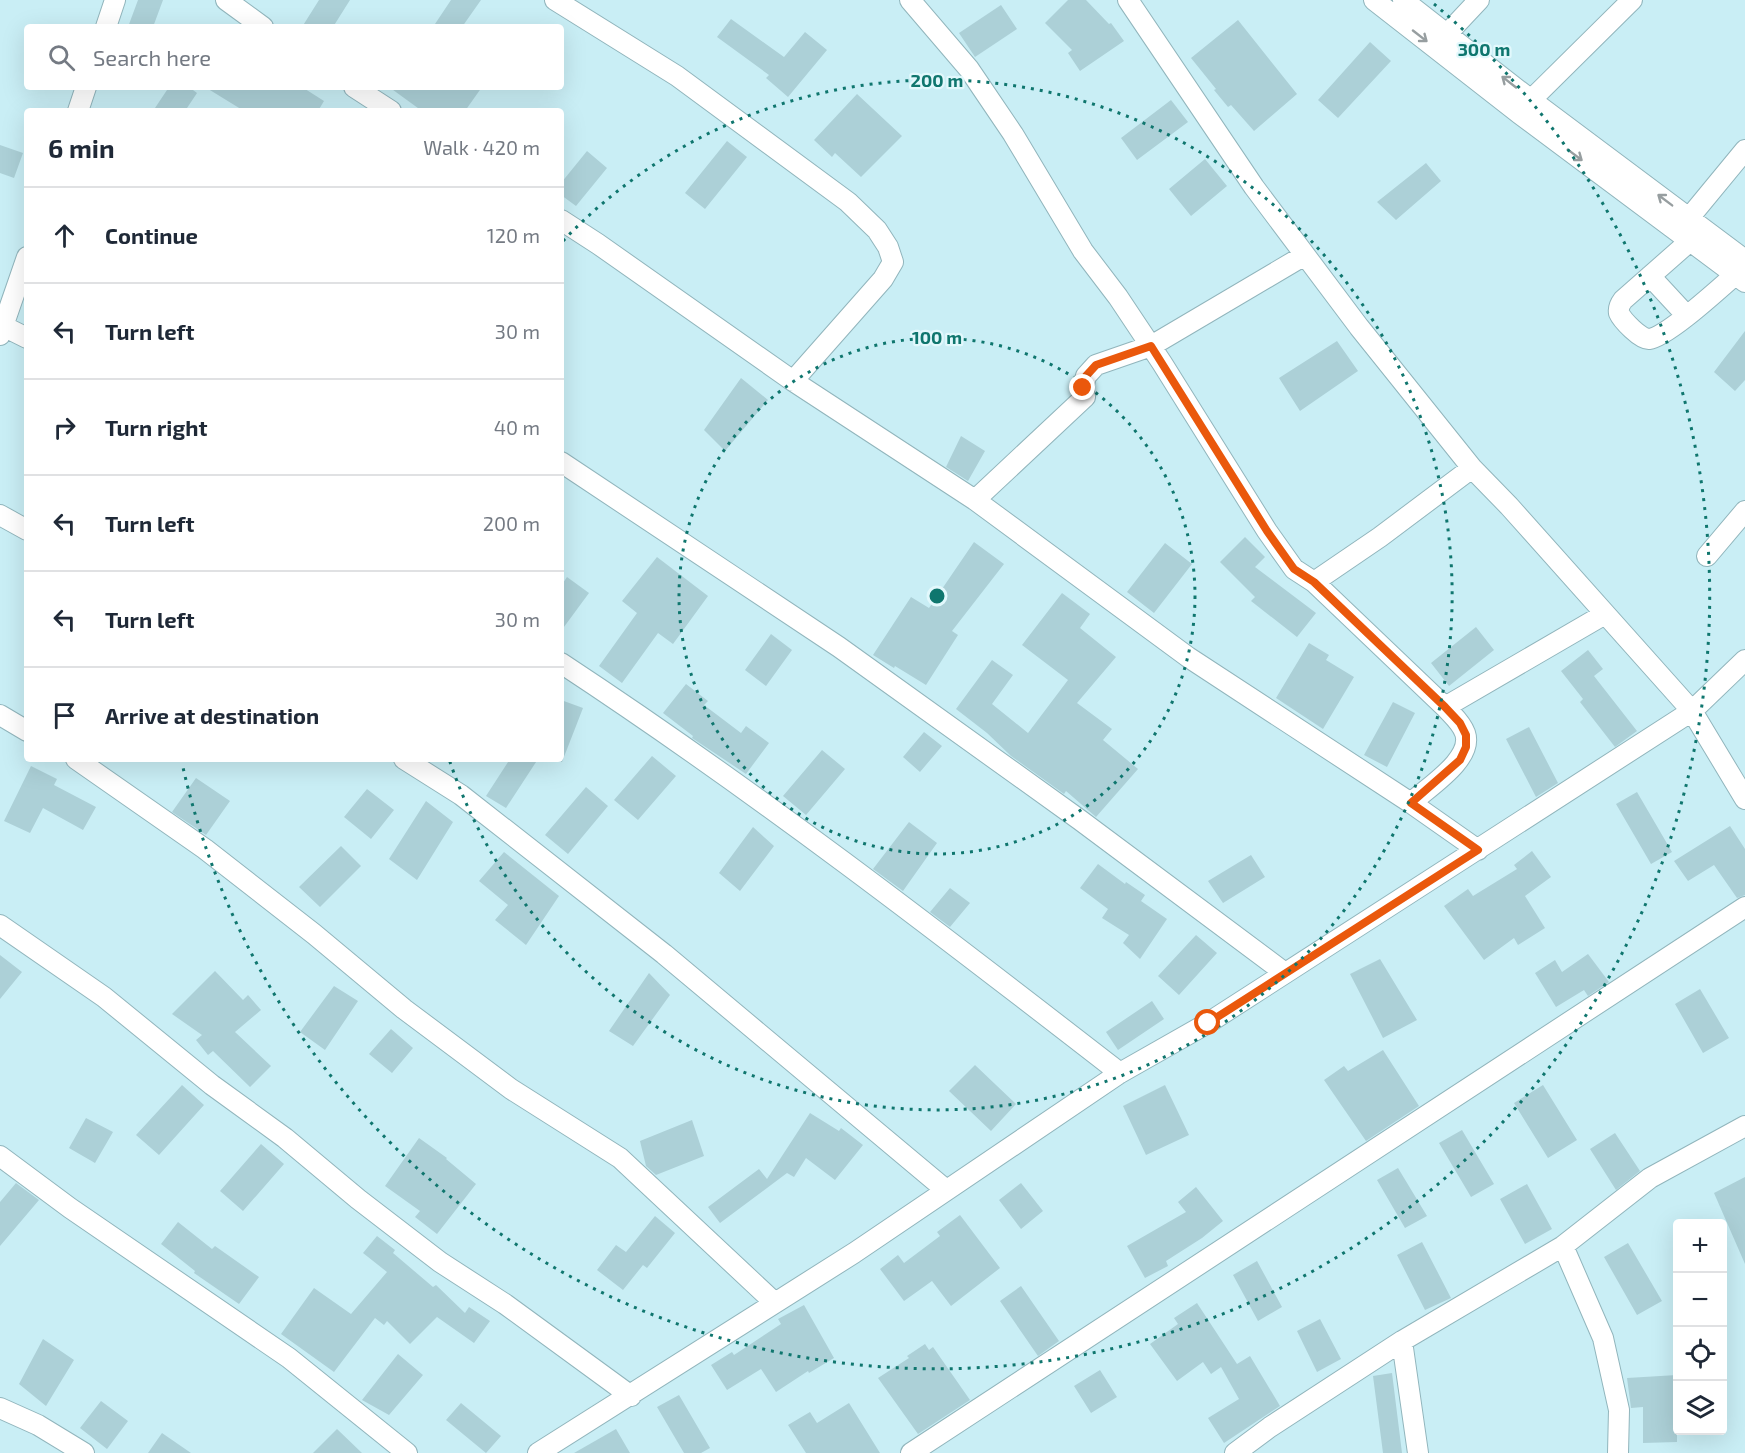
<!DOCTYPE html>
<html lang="en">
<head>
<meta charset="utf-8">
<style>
  :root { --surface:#fff; --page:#f6f6f7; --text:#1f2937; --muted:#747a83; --line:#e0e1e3 }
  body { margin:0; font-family:"Exo 2",sans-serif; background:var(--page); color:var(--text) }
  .controls { position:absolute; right:18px; bottom:18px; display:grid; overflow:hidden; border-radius:6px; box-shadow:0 6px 24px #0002 }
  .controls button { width:54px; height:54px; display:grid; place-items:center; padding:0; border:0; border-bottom:2px solid var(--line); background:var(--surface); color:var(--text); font:30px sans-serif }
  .stop { position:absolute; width:18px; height:18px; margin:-14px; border:4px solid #ea580c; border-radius:50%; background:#fff }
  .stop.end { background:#ea580c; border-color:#fff; box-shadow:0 2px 6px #0008 }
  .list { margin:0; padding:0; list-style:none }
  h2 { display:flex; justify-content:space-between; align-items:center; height:78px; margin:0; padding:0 24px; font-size:26px }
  h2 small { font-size:20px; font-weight:400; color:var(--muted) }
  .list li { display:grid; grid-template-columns:39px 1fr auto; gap:18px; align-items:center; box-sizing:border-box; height:96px; padding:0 24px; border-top:2px solid var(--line) }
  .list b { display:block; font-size:22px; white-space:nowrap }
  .list em { font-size:20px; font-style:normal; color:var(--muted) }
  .icon { flex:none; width:33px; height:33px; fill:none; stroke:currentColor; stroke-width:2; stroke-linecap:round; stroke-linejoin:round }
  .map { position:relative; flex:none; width:1745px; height:1453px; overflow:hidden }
  .search { position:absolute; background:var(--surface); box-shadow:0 6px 24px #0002; left:24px; top:24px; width:540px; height:66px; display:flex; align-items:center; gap:15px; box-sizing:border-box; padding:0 21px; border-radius:6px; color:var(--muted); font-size:22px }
  .panel { position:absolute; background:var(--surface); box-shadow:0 6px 24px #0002; left:24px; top:108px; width:540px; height:654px; border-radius:6px }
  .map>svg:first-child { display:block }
  .building { fill:#acd0d7 }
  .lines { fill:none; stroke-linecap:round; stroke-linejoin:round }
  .minor-casing { stroke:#91b5bc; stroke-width:22 }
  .minor { stroke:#fff; stroke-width:20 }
  .oneway { stroke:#979ea0 }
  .route { stroke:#ea580c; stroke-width:8 }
  .ring { fill:none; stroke:#0f766e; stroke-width:3; stroke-dasharray:3 6 }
  .centre { fill:#0f766e; stroke:#e2f8fc; stroke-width:3 }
  .ring-label { font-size:18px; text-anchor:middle; font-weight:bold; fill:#0f766e; stroke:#e2f8fc; stroke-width:4.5; stroke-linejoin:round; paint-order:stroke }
</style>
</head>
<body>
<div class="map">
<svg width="1745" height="1453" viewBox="0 0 1745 1453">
  <rect width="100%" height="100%" fill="#c9eef5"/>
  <path class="building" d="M138,0H163L153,27H128Z
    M319,0H350L333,27H302Z
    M451,0H481L462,27H433Z
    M1068,0H1086L1109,24L1111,23L1124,41L1080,71L1068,53L1072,50L1045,23Z
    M1001,5L1017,29L975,57L959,33Z
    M731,19L784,57L805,32L827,50L788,97L766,78L769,75L717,37Z
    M1238,20L1297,94L1254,131L1231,105L1228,107L1214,90L1216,89L1191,58Z
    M1370,42L1391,61L1338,118L1318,100Z
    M169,87H189L197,93L185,111H153Z
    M205,87H302L324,101L318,111H244Z
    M389,87H482L465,111H422Z
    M857,94L902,136L861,177L835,153L832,157L814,140Z
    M1171,100L1188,122L1137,160L1121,138Z
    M727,141L747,157L705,209L685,193Z
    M0,145L23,153L14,178L0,173Z
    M587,151L607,168L576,206L561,195V183Z
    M1205,159L1227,186L1191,216L1169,189Z
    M1426,163L1441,181L1396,220L1377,202Z
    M1745,331V380L1735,391L1714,372Z
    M1337,341L1358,371L1300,411L1279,378Z
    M741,378L768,400L725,451L704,430Z
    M961,436L985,451L968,481L946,467Z
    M1245,537L1265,557L1255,567L1316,613L1297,637L1251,601L1255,597L1220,562Z
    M974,542L1004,564L952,631L958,635L926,685L895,666L894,668L873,655L911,597L929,608Z
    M1165,543L1192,564L1154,613L1127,592Z
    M657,557L708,596L673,644L658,633L622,683L599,666L637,613L622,601Z
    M567,577L589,593L561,631V586Z
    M1062,593L1090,614L1080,628L1116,657L1077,703L1112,729L1103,740L1138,769L1096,817L1066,791L1064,794L1011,756L987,733L956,709L992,660L1013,675L992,704L1028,733L1068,680L1022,645Z
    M1476,627L1494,650L1449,686L1431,663Z
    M771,634L792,650L766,686L745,670Z
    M1309,643L1329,655L1326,660L1354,677L1323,729L1276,698Z
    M1588,650L1603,669L1594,676L1637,731L1615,747L1580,702L1583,699L1561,671Z
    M686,684L708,701L704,705L741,733L746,726L769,743L746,774L692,738L693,736L663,713Z
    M561,700L583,708L562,762H561Z
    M1393,702L1415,713L1387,767L1364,755Z
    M1529,727L1558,783L1536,797L1506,739Z
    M924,732L942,746L920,772L903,757Z
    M822,750L845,769L806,815L783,796Z
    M652,756L676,776L638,820L614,800Z
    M510,759H538L506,808L486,796Z
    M31,766L57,779L54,785L96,807L83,830L43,808L30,833L4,821Z
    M196,778L230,801L206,835L172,812Z
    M586,787L608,806L568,854L545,835Z
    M367,789L394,810L371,839L344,817Z
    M1637,792L1672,852L1651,864L1616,804Z
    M426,801L453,822L417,880L389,859Z
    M909,822L937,843L903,891L873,869Z
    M1730,826L1745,849V895L1737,898L1714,865L1688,881L1674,861Z
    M753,827L774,846L740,891L719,873Z
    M341,846L361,866L320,907L299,887Z
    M1532,851L1551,877L1525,896L1545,928L1518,945L1514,938L1484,960L1444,906L1468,889L1473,896L1517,869L1514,865Z
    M504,852L559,896L526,945L495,920L508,905L479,881Z
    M1251,855L1265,877L1223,903L1208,881Z
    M1098,864L1125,884L1126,882L1145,895L1141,901L1167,919L1140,959L1123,943L1129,935L1102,918L1108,909L1080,888Z
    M950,888L970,903L950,927L930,912Z
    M1196,935L1217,953L1179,995L1158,976Z
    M1588,954L1609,982L1588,996L1584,990L1556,1007L1535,973L1555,960L1562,972Z
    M0,955L22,972L0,999Z
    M1380,959L1417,1020L1383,1038L1350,974Z
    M215,971L243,1000L248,995L261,1010L235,1032L271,1066L250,1087L213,1051L208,1055L196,1040L202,1035L172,1014Z
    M649,973L670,995L633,1046L609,1031Z
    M334,986L358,1001L325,1050L300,1032Z
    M1700,989L1729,1038L1703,1053L1675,1004Z
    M1152,1001L1164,1019L1118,1050L1106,1032Z
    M391,1029L413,1048L392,1073L369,1054Z
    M1383,1050L1419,1106L1366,1141L1324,1080L1344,1066L1348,1071Z
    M975,1065L1016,1104L991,1131L949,1091Z
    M182,1085L204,1105L159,1155L136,1135Z
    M1165,1085L1189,1135L1146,1155L1123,1106Z
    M1543,1085L1577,1140L1548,1158L1514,1103Z
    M810,1113L839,1131L841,1128L863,1145L835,1180L806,1158L794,1177L787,1173L720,1223L708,1207L759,1169L767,1179Z
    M86,1118L113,1132L95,1163L69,1148Z
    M692,1120L704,1156L656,1175L646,1166L640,1141Z
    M1462,1130L1494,1184L1471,1197L1439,1143Z
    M1615,1133L1640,1171L1616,1190L1590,1149Z
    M419,1138L447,1158L446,1159L476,1184L437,1234L415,1217L420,1211L385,1186Z
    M261,1144L284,1164L243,1211L220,1191Z
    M1398,1168L1427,1216L1405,1228L1377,1180Z
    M1745,1177V1264L1714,1193Z
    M16,1183L39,1200L0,1246V1202Z
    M1021,1183L1043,1211L1021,1229L999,1200Z
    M1527,1184L1552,1229L1525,1244L1500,1199Z
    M1196,1187L1223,1221L1202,1238L1166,1261L1168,1266L1145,1278L1127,1246L1186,1212L1178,1202Z
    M960,1215L1000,1268L951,1306L932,1281L904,1301L880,1269L898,1255L904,1263L940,1236L937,1232Z
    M655,1216L675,1233L647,1268L643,1265L623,1290L597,1270L616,1245L626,1252Z
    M178,1222L212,1249L215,1246L259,1277L239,1304L194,1273L195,1271L161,1244Z
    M377,1236L395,1250L393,1253L433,1287L436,1285L465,1313L469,1307L490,1321L474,1343L437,1317L410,1344L387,1321L384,1325L375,1318L334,1372L281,1334L314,1288L351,1314L387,1272L363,1253Z
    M1422,1242L1451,1298L1425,1310L1397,1255Z
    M1628,1243L1662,1301L1637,1315L1604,1257Z
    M1257,1261L1282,1307L1258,1321L1233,1275Z
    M1021,1286L1059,1341L1038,1356L1000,1301Z
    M1197,1303L1237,1364L1250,1356L1280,1406L1224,1443L1208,1418L1239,1399L1221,1367L1211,1374L1203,1362L1177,1381L1150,1344L1178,1324L1174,1318Z
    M804,1305L834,1358L809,1373L808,1371L776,1392L761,1369L727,1390L711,1365L732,1352L734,1355L781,1324L778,1319Z
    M1320,1319L1341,1359L1317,1372L1297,1331Z
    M43,1339L74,1360L46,1406L19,1384Z
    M925,1344L929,1350L933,1347L970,1400L918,1434L878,1378L909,1358L907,1356Z
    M398,1354L423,1375L389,1415L362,1400Z
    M1100,1370L1117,1397L1091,1413L1074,1386Z
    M1392,1373L1402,1453H1383L1373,1376Z
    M1677,1375V1442L1643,1443V1407L1631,1408L1627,1378Z
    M679,1395L710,1448L701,1453H684L657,1407Z
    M101,1401L128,1421L107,1449L80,1428Z
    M461,1403L501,1436L486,1453L446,1420Z
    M849,1403L880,1453H806L788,1425L810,1412L817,1423Z
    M337,1429L362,1453H313Z
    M616,1429L630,1453H574Z
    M162,1433L191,1453H148Z"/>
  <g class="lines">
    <g class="minor-casing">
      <path id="minor" d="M226,0L263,27
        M555,0L677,76L848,202L877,230L888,247L893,262L883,279L793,381
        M910,0L969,69L1013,134L1083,251L1118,297L1162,363L1267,531L1294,569L1314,582L1380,537L1472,468
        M1128,0L1254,187L1359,327L1472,468L1509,506L1692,711L1745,799
        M1374,0L1520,114L1745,282
        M1403,0L1531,100L1745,260
        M106,27L115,0
        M1447,34L1479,0
        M354,87L391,111
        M1531,100L1632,0
        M78,111L86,87
        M1689,218L1745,150
        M561,220L598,244L793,381L975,500L1188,657L1411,803L1478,850
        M1690,241L1623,300C1620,304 1618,308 1619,313C1622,320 1641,340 1649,339C1667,337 1720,288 1735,275
        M1650,276L1687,316
        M3,326L27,338
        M0,335L27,257
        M561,462L839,647L1080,820L1285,973
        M975,500L1085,397L1083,388L1086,376L1096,365L1151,346L1305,255
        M0,515L27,530
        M1707,556L1745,511
        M1314,582L1445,707L1605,614
        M561,663C754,790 937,931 1120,1073
        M0,715L27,731
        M76,759L205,849L314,934L404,1009L511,1089L620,1158L775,1303
        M404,759L461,795L664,954L946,1190
        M1411,803C1428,787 1474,759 1465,733C1461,722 1452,715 1445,707
        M0,925L104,997L212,1085L285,1138L358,1199L440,1262L505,1304L631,1396
        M0,1156L70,1208L289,1358L407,1453
        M1563,1246L1603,1338L1619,1410L1618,1453
        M1402,1341L1418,1453
        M0,1408L38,1425L84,1453
        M538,1453L854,1253L1120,1073L1208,1023L1692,711L1745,660
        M911,1453L1745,907
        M1235,1453L1270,1427L1402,1341L1563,1246L1650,1178L1745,1126"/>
    </g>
    <use href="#minor" class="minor"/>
  </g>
  <defs><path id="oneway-shaft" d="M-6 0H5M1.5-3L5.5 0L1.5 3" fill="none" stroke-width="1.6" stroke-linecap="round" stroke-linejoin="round" transform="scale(1.5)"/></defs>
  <g class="oneway">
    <use href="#oneway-shaft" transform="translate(1420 36) rotate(38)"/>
    <use href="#oneway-shaft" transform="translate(1509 82) rotate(-142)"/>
    <use href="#oneway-shaft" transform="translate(1575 155) rotate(37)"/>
    <use href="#oneway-shaft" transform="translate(1665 200) rotate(-143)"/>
  </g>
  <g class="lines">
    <path class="route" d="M1083,388L1086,376L1096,365L1151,346L1267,531L1294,569L1314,582L1445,707L1460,723L1466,735V747L1460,760L1411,803L1478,850L1208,1023"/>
  </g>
  <g class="ring">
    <circle cx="937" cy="596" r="258"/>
    <path d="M563 241A515 515 0 1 1 449 759"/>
    <path d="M1434 4A773 773 0 1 1 182 763"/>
  </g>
  <circle cx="937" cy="596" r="9" class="centre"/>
  <g class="ring-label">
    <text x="1484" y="56">300 m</text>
    <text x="937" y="87">200 m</text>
    <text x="937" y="344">100 m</text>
  </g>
</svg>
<div class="controls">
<button>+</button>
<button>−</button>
<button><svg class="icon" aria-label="locate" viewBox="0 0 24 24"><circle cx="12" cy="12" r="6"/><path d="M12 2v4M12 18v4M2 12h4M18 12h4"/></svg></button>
<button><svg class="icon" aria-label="layers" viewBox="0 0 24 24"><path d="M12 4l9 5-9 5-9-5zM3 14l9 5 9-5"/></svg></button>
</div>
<div class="stop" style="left:1208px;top:1023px"></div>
<div class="stop end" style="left:1083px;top:388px"></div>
<div class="search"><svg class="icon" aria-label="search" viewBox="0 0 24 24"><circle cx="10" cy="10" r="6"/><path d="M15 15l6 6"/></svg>Search here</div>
<section class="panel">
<h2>6 min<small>Walk · 420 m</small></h2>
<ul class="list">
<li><svg class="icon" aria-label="ahead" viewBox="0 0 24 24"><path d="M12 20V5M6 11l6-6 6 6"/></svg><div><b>Continue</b></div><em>120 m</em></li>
<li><svg class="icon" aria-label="left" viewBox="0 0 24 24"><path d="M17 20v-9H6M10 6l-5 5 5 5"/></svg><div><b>Turn left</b></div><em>30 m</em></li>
<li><svg class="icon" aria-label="right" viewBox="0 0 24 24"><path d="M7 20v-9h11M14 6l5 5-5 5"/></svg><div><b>Turn right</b></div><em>40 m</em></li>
<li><svg class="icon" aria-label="left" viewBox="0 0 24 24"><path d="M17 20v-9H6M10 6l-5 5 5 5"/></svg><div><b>Turn left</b></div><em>200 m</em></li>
<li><svg class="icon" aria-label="left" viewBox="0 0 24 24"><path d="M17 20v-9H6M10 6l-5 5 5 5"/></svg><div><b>Turn left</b></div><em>30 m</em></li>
<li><svg class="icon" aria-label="arrive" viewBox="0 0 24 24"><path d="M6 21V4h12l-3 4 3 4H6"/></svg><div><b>Arrive at destination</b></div></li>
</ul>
</section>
</div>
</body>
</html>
